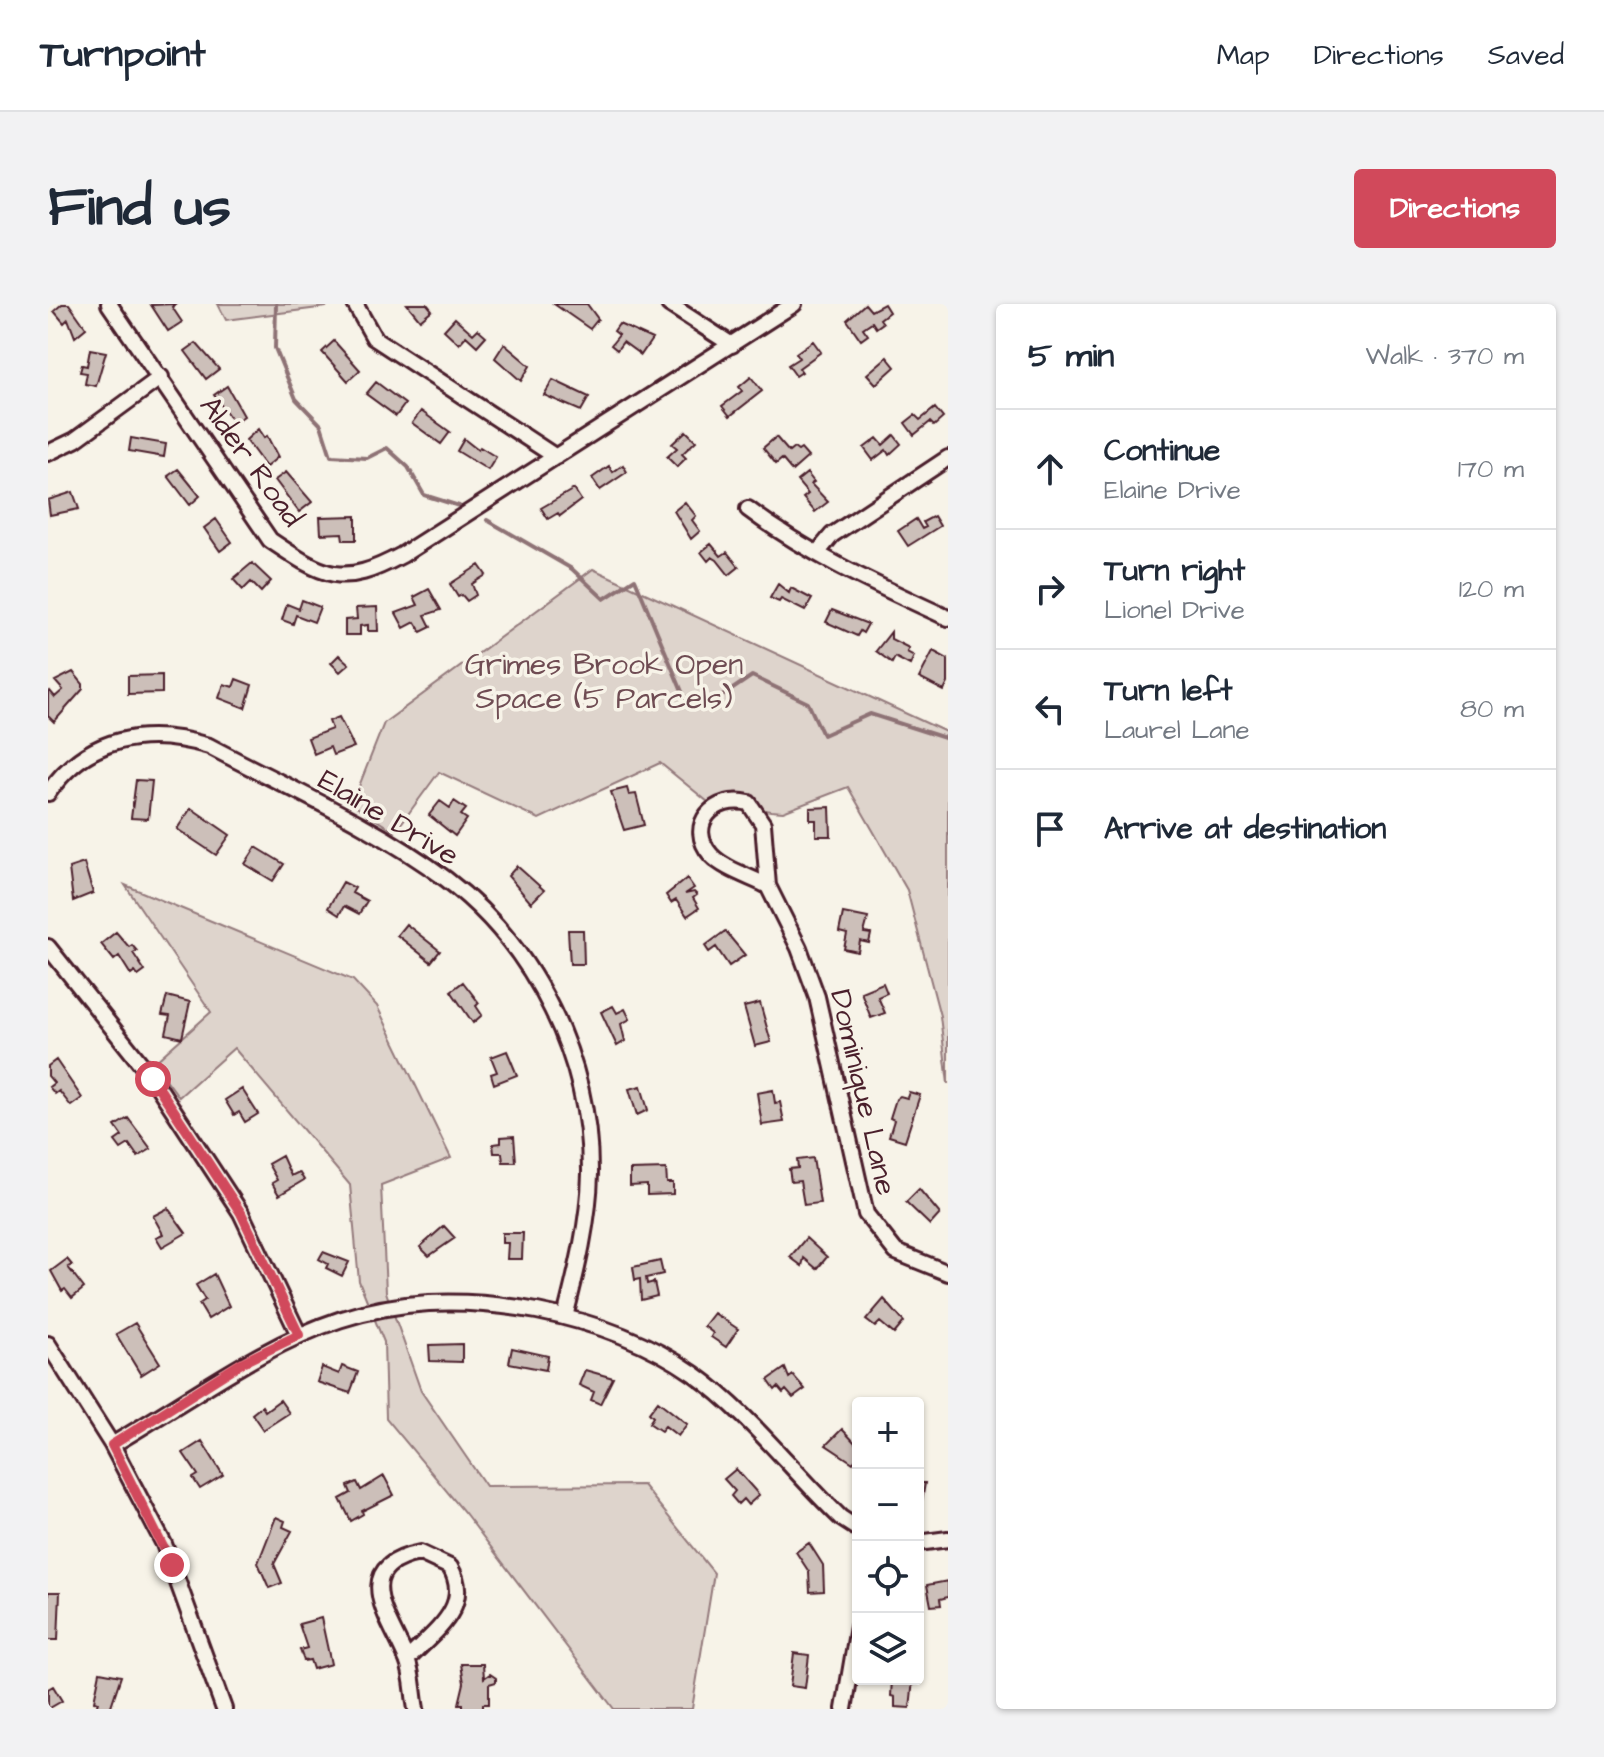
<!DOCTYPE html>
<html lang="en">
<head>
<meta charset="utf-8">
<style>
  :root { --surface:#fff; --page:#f2f2f3; --text:#1f2937; --muted:#747a83; --line:#e0e1e3; --accent:#d1495b }
  body { margin:0; font-family:"Architects Daughter",sans-serif; background:var(--page); color:var(--text) }
  .controls { position:absolute; right:24px; bottom:24px; display:grid; overflow:hidden; border-radius:8px; box-shadow:0 2px 6px #0004 }
  .controls button { width:72px; height:72px; display:grid; place-items:center; padding:0; border:0; border-bottom:2px solid var(--line); background:var(--surface); color:var(--text); font:40px sans-serif }
  .stop { position:absolute; width:24px; height:24px; margin:-18px; border:6px solid #d1495b; border-radius:50%; background:#fff }
  .stop.end { background:#d1495b; border-color:#fff; box-shadow:0 2px 8px #0008 }
  .list { margin:0; padding:0; list-style:none }
  h2 { display:flex; justify-content:space-between; align-items:center; height:104px; margin:0; padding:0 32px; font-size:34px }
  h2 small { font-size:26px; font-weight:400; color:var(--muted) }
  .list li { display:grid; grid-template-columns:52px 1fr auto; gap:24px; align-items:center; box-sizing:border-box; height:120px; padding:0 32px; border-top:2px solid var(--line) }
  .list b { display:block; font-size:30px; white-space:nowrap }
  .list p { margin:0; font-size:26px; white-space:nowrap; color:var(--muted) }
  .list em { font-size:26px; font-style:normal; color:var(--muted) }
  .icon { flex:none; width:44px; height:44px; fill:none; stroke:currentColor; stroke-width:2; stroke-linecap:round; stroke-linejoin:round }
  .map { position:relative; flex:none; width:900px; height:1405px; overflow:hidden; border-radius:8px }
  header { display:flex; align-items:center; gap:48px; box-sizing:border-box; height:112px; padding:0 40px; background:var(--surface); border-bottom:2px solid var(--line) }
  header strong { font-size:38px }
  nav { display:flex; gap:44px; margin-inline-start:auto; font-size:28px }
  .intro { display:flex; align-items:center; justify-content:space-between; box-sizing:border-box; height:192px; padding:0 48px }
  h1 { margin:0; font-size:56px }
  .button { padding:20px 36px; border-radius:8px; background:var(--accent); color:#fff; font-size:28px; font-weight:700 }
  main { display:flex; gap:48px; padding:0 48px }
  aside { flex:1; background:var(--surface); border-radius:8px; box-shadow:0 2px 6px #0004 }
  .map>svg:first-child { display:block }
  .green { fill:#ded4cc; stroke:#947a7c; stroke-width:2 }
  .lines { fill:none; stroke-linecap:round; stroke-linejoin:round }
  .stream { stroke:#8e7275; stroke-width:4 }
  .building { fill:#ccbfb9; stroke:#4a1f2b; stroke-width:2 }
  .street-casing { stroke:#4a1f2b; stroke-width:20 }
  .street { stroke:#f7f3e8; stroke-width:14 }
  .route { stroke:#d1495b; stroke-width:10 }
  .labels { text-anchor:middle; stroke-width:7; stroke-linejoin:round; paint-order:stroke }
  .street-label { font-size:30px; fill:#4a1f2b; stroke:#f7f3e8 }
  .park-label { font-size:30px; fill:#6f4c53; stroke:#f7f3e8 }
</style>
</head>
<body>
<header>
<strong>Turnpoint</strong>
<nav><a>Map</a><a>Directions</a><a>Saved</a></nav>
</header>
<div class="intro"><h1>Find us</h1><a class="button">Directions</a></div>
<main>
<div class="map">
<svg width="900" height="1405" viewBox="0 0 900 1405">
  <rect width="100%" height="100%" fill="#f7f3e8"/>
  <filter id="ink" filterUnits="userSpaceOnUse"><feTurbulence type="fractalNoise" baseFrequency=".0125" numOctaves="2"/><feDisplacementMap in="SourceGraphic" scale="16" xChannelSelector="R" yChannelSelector="G"/><feConvolveMatrix kernelMatrix="1 2 1 2 8 2 1 2 1" color-interpolation-filters="sRGB"/></filter>
  <g filter="url(#ink)">
    <path class="green" d="M170,0H280L278,3L178,16Z
      M545,265L900,429V780L892,712L859,586L800,483L735,508L723,507L660,498L612,459L491,515L391,468L347,528L304,500L336,419Z
      M77,581L305,676L329,702L403,854L333,881L338,988L373,1087L438,1182L595,1181L666,1269L644,1405H566L417,1209L338,1114L336,1038L311,977L302,881L186,744L131,793L106,759L163,708Z"/>
    <g class="lines">
      <path class="stream" d="M228,0L227,44L248,95L273,121L283,152L319,154L339,144L360,163L376,191L411,202
        M439,216L524,265L556,295L587,275L640,402L661,401L704,372L760,399L775,431L822,410L900,435"/>
    </g>
    <path class="building" d="M14,0H21L38,24L27,33L20,15L16,19L6,7Z
      M127,0L124,3L134,18L120,27L103,1Z
      M359,0H379L384,6L372,16Z
      M506,0H539L550,15L542,25Z
      M817,0L823,7L836,0L841,8L832,15L835,19L828,24L824,18L815,24L820,31L813,36L799,16Z
      M407,14L425,30L430,25L438,32L429,42L418,32L411,40L396,26Z
      M571,20L604,35L593,51L575,38L569,46L563,41L571,31L566,27Z
      M286,37L312,66L300,77L274,48Z
      M765,37L773,48L751,64L754,68L748,72L740,61L751,54L748,49Z
      M148,39L171,65L158,75L137,47Z
      M456,40L482,62L473,77L447,54Z
      M42,45L58,48L48,82L37,80L39,69L32,68L34,61L39,62Z
      M839,53L847,63L828,80L819,70Z
      M703,73L714,87L682,112L674,102L694,87L691,83Z
      M505,76L541,93L533,107L496,91Z
      M328,78L357,100L348,112L318,90Z
      M179,82L196,112L186,119L166,91Z
      M887,104L895,114L886,122L882,118L866,131L857,119L867,111L872,116Z
      M373,107L402,128L393,140L364,119Z
      M210,125L216,134L219,132L230,153L218,163L198,136Z
      M638,127L648,137L634,150L638,154L629,163L619,153L629,144L624,140Z
      M846,131L853,140L841,151L838,146L825,156L816,144L829,134L835,141Z
      M728,133L741,148L746,144L750,147L753,145L760,153L744,167L734,155L728,160L715,144Z
      M83,134L118,140L116,153L81,147Z
      M416,135L430,146L432,143L448,153L440,166L409,147Z
      M575,161L579,168L552,186L544,174L561,162L565,168Z
      M130,165L152,192L142,201L120,172Z
      M238,168L264,198L251,208L227,176Z
      M759,169L766,178L763,180L780,198L767,208L755,194L760,190L749,177Z
      M526,185L533,196L512,212L510,209L500,215L493,204Z
      M25,188L31,205L2,211L0,196Z
      M637,198L648,212L644,216L652,227L643,235L626,207Z
      M308,212V236H295L294,229L273,230L272,213Z
      M886,212L892,222L860,242L850,227L868,215L874,225L878,223L875,218Z
      M168,215L184,238L172,247L156,224Z
      M663,240L673,252L679,248L691,263L681,271L669,256L664,253L660,257L653,248Z
      M204,259L223,277L213,288L203,278L195,286L185,275Z
      M431,261L438,271L424,280L428,291L419,297L414,291L410,293L402,280Z
      M730,280L741,289L743,284L764,295L757,307L733,295L731,298L722,294Z
      M381,285L393,306L377,311L383,323L373,328L367,318L356,324L348,309L370,301L366,293Z
      M254,296L272,303L266,318L248,311L245,320L234,316L239,300L251,305Z
      M329,303L330,327H320V321L312,322V331H297V316L309,315L308,304Z
      M784,306L820,320L815,329L812,327L809,332L778,318Z
      M843,328V335L861,344L859,348L866,352L862,361L847,353L844,359L828,347Z
      M885,347L900,355V379L896,387L871,374Z
      M291,351L301,360L292,368L283,359Z
      M25,368L35,380V385L6,418L0,412V389L2,387L7,393L15,386L7,377Z
      M114,371V389L80,390V372Z
      M188,375L204,381L197,404L171,394L176,380L185,383Z
      M291,413L306,443L285,451L282,443L266,450L260,434L284,425L281,417Z
      M88,476L104,477L100,515L83,514Z
      M579,484L581,491L588,490L596,521L576,526L563,488Z
      M392,497L402,504L406,497L418,505L413,511L419,515L407,532L381,511Z
      M782,503L783,532H768V516H762V504Z
      M143,504L182,531L168,551L129,525Z
      M208,543L236,560L225,577L197,560Z
      M36,559L45,589L25,597L21,564Z
      M469,562L496,586L483,599L460,572Z
      M639,574L646,584L637,590L646,588L649,591L645,594L651,604L639,612L628,596L623,599L618,591Z
      M295,578L307,584L304,589L319,597L311,610L296,602L291,611L280,604Z
      M795,609L820,614L816,629L823,630L821,639L812,637L810,648L796,645L799,630L791,628Z
      M358,620L392,647L383,658L349,631Z
      M520,626H535L536,660H522Z
      M677,627L697,651L681,662L668,643L661,648L657,642Z
      M68,628L81,643L84,641L89,647L85,649L97,667L90,672L87,668L83,671L71,652L66,656L53,640Z
      M415,678L431,699L428,702L434,711L425,719L403,687Z
      M835,679L839,689L830,693L837,709L823,714L813,688Z
      M119,692L142,698L134,734L118,730L122,712L114,711Z
      M712,699L723,738L707,742L696,703Z
      M565,702L569,709L577,705L582,715L573,720L577,737L569,742L553,708Z
      M459,747L469,771L446,780L443,770L449,768L443,753Z
      M8,756L34,794L23,802L11,787L7,790L1,783L6,779L0,772V762Z
      M593,782L600,806L589,811L581,785Z
      M194,785L210,810L197,818L191,808L186,811L177,796Z
      M725,786L727,799L732,798L736,818L714,821L709,789Z
      M861,788L872,791L857,837L841,832L846,816L842,814L848,795L852,792L859,794Z
      M80,814L103,845L90,853L81,840L73,845L67,837L74,832L67,822Z
      M466,832L468,858H455L454,849H446L445,840L453,839V833Z
      M234,852L243,872L251,868L256,876L231,891L224,879L229,876L220,860Z
      M765,854L772,899L756,901L752,877L743,878L741,865L750,864L749,856Z
      M618,865L619,879H625V890L599,891V881L582,882V866Z
      M871,885L892,910L882,921L858,898Z
      M120,904L138,929L114,943L108,933L115,930L105,912Z
      M396,922L407,934L381,952L372,943Z
      M454,929H475L474,955H459L460,939H454Z
      M758,934L779,953L769,965L756,954L754,962L742,953Z
      M275,948L301,958L294,972L278,964L280,960L271,955Z
      M19,955L24,961L20,963L36,984L24,994L17,985L14,987L3,967Z
      M612,957L615,970L598,974L599,980L606,978L609,992L593,996L592,975L587,976L585,963Z
      M166,970L181,1002L160,1015L151,1000L157,996L148,981Z
      M836,995L856,1018L846,1030L832,1018L827,1023L818,1016Z
      M666,1009L690,1025L678,1043L663,1033L665,1029L656,1022Z
      M87,1019L112,1059L93,1071L68,1030Z
      M414,1040V1058L382,1057L381,1041Z
      M464,1044L500,1052L498,1066L461,1059Z
      M294,1062L310,1068L302,1089L269,1078L274,1063L291,1070Z
      M737,1064L741,1074L745,1071L757,1085L745,1094L738,1086L735,1089L730,1083L727,1086L720,1076Z
      M537,1066L565,1074L552,1100L543,1096L546,1088L531,1081Z
      M232,1096L241,1109L215,1126L204,1110L214,1102L217,1107Z
      M610,1097L639,1120L630,1132L617,1122L613,1127L601,1119L605,1113L601,1109Z
      M794,1125L810,1142V1153L805,1159L778,1141Z
      M154,1137L175,1171L152,1185L145,1174L150,1171L135,1149Z
      M688,1165L711,1191L700,1201L695,1195L690,1200L683,1192L687,1187L676,1175Z
      M336,1172L346,1191L314,1207L315,1210L303,1217L292,1195L303,1189L300,1182L309,1178L313,1186Z
      M870,1179H877L874,1197H870Z
      M228,1213L237,1217L235,1223L244,1227L226,1260L234,1279L221,1284L210,1259Z
      M761,1239L775,1261L776,1287L762,1288L761,1268L748,1248Z
      M900,1277V1293L892,1295L893,1301L883,1302L879,1281Z
      M0,1288H12L10,1336H0Z
      M273,1314L283,1360L265,1365L262,1356L256,1357L252,1346L259,1344L251,1320Z
      M746,1349L761,1351L757,1384L742,1382Z
      M413,1360H435L436,1374L442,1370L448,1374V1378L441,1380V1400H435V1405H415V1400H411L416,1379Z
      M52,1368L73,1372L62,1405H48L50,1398L46,1397Z
      M844,1375L865,1376L862,1404L847,1403V1393L843,1392Z
      M5,1382L14,1397L0,1405V1385Z"/>
    <g class="lines">
      <g class="street-casing">
        <path id="street" d="M61,0L222,236C277,273 293,284 354,251L746,0
          M307,0L326,34L508,153
          M621,0L684,41
          M0,149L27,136L113,73
          M700,205C761,251 831,282 900,314
          M770,248L784,231L900,154
          M0,489C39,432 98,423 161,442C240,484 326,521 398,575C488,643 543,757 542,870C541,917 529,966 517,1013
          M720,582C703,573 676,565 663,551C637,521 667,490 701,499L715,520L720,582L751,644L769,693L818,910L848,948L900,969
          M0,643L105,775L193,909L251,1031
          M0,1040L64,1141L116,1240L176,1405
          M64,1141C218,1050 297,972 489,1007C545,1018 599,1037 646,1070C701,1109 744,1167 793,1214L810,1225
          M870,1239L900,1235
          M359,1356C384,1329 426,1303 402,1263L372,1249C299,1263 343,1316 359,1356C365,1370 365,1390 368,1405
          M796,1405L810,1323"/>
      </g>
      <use href="#street" class="street"/>
    </g>
  </g>
  <g class="lines" filter="url(#ink)">
    <path class="route" d="M105,775L193,909L251,1031L195,1058L64,1141L124,1261"/>
  </g>
  <g class="labels">
    <g class="street-label">
      <text transform="translate(204 157) rotate(54)" y="10">Alder Road</text>
      <text transform="translate(341 513) rotate(31)" y="10">Elaine Drive</text>
      <text transform="translate(816 788) rotate(77)" y="10">Dominique Lane</text>
    </g>
    <g class="park-label">
      <text x="556" y="370">Grimes Brook Open<tspan x="556" dy="34">Space (5 Parcels)</tspan></text>
    </g>
  </g>
</svg>
<div class="controls">
<button>+</button>
<button>−</button>
<button><svg class="icon" aria-label="locate" viewBox="0 0 24 24"><circle cx="12" cy="12" r="6"/><path d="M12 2v4M12 18v4M2 12h4M18 12h4"/></svg></button>
<button><svg class="icon" aria-label="layers" viewBox="0 0 24 24"><path d="M12 4l9 5-9 5-9-5zM3 14l9 5 9-5"/></svg></button>
</div>
<div class="stop" style="left:105px;top:775px"></div>
<div class="stop end" style="left:124px;top:1261px"></div>
</div>
<aside>
<h2>5 min<small>Walk · 370 m</small></h2>
<ul class="list">
<li><svg class="icon" aria-label="ahead" viewBox="0 0 24 24"><path d="M12 20V5M6 11l6-6 6 6"/></svg><div><b>Continue</b><p>Elaine Drive</p></div><em>170 m</em></li>
<li><svg class="icon" aria-label="right" viewBox="0 0 24 24"><path d="M7 20v-9h11M14 6l5 5-5 5"/></svg><div><b>Turn right</b><p>Lionel Drive</p></div><em>120 m</em></li>
<li><svg class="icon" aria-label="left" viewBox="0 0 24 24"><path d="M17 20v-9H6M10 6l-5 5 5 5"/></svg><div><b>Turn left</b><p>Laurel Lane</p></div><em>80 m</em></li>
<li><svg class="icon" aria-label="arrive" viewBox="0 0 24 24"><path d="M6 21V4h12l-3 4 3 4H6"/></svg><div><b>Arrive at destination</b></div></li>
</ul>
</aside>
</main>
</body>
</html>
